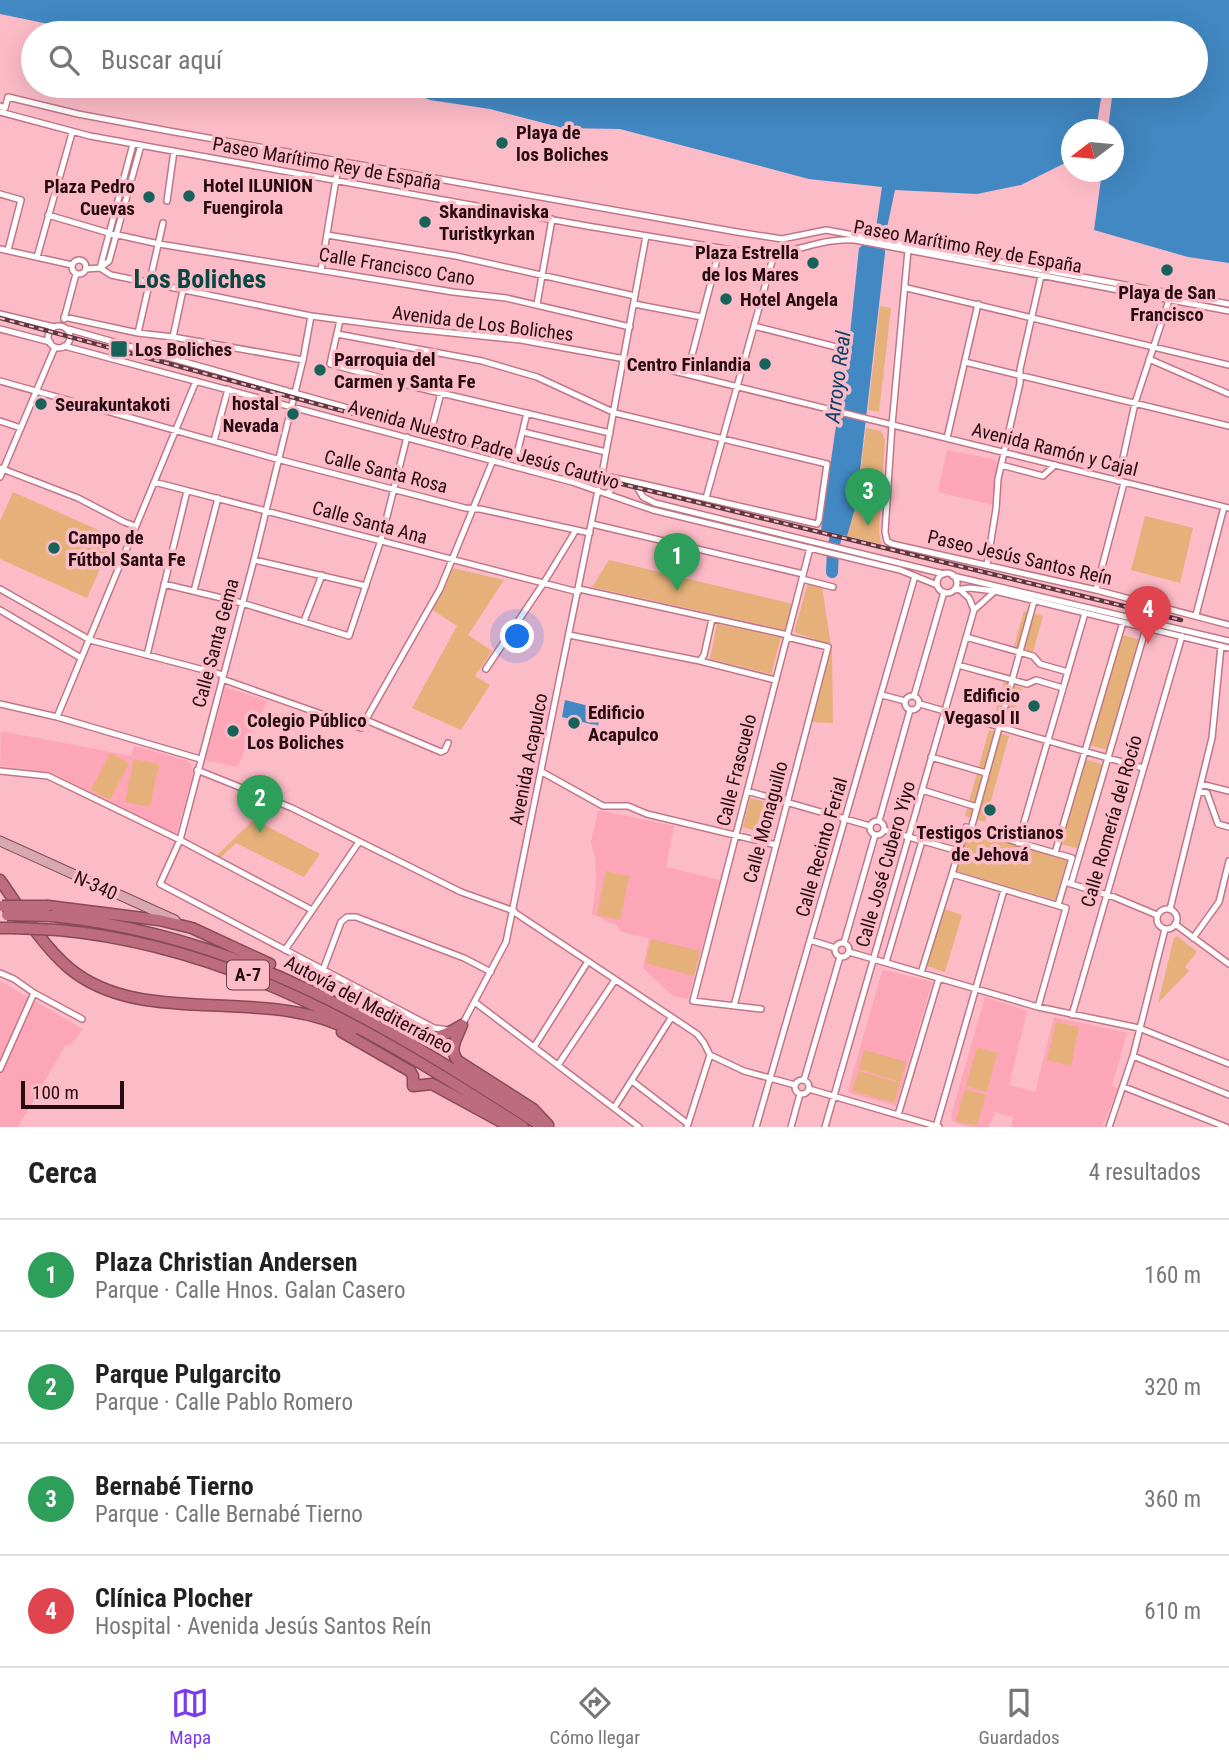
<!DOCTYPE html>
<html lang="es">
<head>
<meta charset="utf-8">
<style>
  :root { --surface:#fff; --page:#f2f2f2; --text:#222; --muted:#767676; --line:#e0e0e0; --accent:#7c3aed }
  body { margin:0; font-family:"Roboto Condensed",sans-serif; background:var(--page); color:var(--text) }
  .compass { position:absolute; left:1061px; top:119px; width:63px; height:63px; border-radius:50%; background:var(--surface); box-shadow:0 7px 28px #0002; rotate:254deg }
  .scale { position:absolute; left:21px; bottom:18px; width:103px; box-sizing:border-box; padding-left:7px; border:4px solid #270b12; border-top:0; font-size:19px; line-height:24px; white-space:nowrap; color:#270b12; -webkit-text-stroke:5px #fbbbc7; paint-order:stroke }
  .you { position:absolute; left:518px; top:637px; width:24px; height:24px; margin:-18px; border:5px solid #fff; border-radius:50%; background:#1a73e8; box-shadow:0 0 0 10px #1a73e833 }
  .badge { display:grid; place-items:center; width:46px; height:46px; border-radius:50%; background:var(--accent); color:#fff; font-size:23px; font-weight:700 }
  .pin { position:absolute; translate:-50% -58px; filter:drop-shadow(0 2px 4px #0008) }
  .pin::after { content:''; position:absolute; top:37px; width:24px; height:21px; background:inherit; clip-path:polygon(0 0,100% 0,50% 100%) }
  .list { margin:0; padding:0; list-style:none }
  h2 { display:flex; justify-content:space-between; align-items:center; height:91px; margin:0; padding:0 28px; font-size:30px }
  h2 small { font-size:23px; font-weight:400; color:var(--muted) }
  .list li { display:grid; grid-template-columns:46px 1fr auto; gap:21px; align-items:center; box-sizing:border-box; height:112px; padding:0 28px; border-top:2px solid var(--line) }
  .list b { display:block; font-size:26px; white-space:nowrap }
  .list p { margin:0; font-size:23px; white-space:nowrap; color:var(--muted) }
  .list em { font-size:23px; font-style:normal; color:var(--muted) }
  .icon { flex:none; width:38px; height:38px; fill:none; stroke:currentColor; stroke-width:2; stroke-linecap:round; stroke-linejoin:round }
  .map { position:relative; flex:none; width:1229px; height:1127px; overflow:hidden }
  .search { position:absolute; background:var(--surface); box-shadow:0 7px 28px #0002; left:21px; right:21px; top:21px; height:77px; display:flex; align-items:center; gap:18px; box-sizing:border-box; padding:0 24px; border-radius:38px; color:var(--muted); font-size:26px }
  .sheet { height:539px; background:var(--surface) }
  nav { display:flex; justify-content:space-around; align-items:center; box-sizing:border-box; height:98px; border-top:2px solid var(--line); background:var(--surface); font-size:19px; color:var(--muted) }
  nav a { display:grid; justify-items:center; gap:4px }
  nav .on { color:var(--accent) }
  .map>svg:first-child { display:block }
  .built { fill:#fda6b8 }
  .green { fill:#e5b07a }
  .water { fill:#4288c2 }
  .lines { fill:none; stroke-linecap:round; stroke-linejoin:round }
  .river { stroke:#4288c2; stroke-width:12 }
  .street-casing { stroke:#c07686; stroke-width:8 }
  .primary-casing { stroke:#884a58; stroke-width:11 }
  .highway-casing { stroke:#884a58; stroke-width:13 }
  .street { stroke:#fff; stroke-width:5 }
  .primary { stroke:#d7a7b2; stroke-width:9 }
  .highway { stroke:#bc6c7e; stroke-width:10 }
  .rail-casing { stroke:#5d3840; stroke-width:4.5 }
  .rail { stroke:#fbbbc7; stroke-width:2; stroke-dasharray:5; stroke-linecap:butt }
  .highway-bridge-casing { stroke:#884a58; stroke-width:13; stroke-linecap:butt }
  .highway-bridge { stroke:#bc6c7e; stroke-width:10 }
  .poi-dot { fill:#17635c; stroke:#fbbbc7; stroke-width:2.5 }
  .labels { text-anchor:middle; stroke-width:7; stroke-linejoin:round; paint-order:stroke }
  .shield { fill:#fbbbc7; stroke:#674048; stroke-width:2 }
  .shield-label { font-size:18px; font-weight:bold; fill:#270b12 }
  .poi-label { font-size:19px; font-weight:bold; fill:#270b12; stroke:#fbbbc7; text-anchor:start }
  .street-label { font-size:19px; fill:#270b12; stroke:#fbbbc7 }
  .water-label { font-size:21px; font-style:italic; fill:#0d4269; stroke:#fbbbc7 }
  .district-label { font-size:26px; font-weight:bold; fill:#084843; stroke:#fbbbc7 }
</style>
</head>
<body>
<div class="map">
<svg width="1229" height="1127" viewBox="0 0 1229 1127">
  <rect width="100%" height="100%" fill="#fbbbc7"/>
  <path class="built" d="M947,450L997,460L992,505L938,492Z
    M225,687L267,701L237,767L205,760Z
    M1,731L131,756L134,746L185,760L190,763L193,774L176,834L50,772L0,766Z
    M598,810L674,826L666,867L720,880L688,999L673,996L643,968L649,938L621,932L616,925L592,914L596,883L595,857L591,842Z
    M885,970L932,982L896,1106L849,1093L848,1090L882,971Z
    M0,981L83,1029L71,1044L65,1046L18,1127H0Z
    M985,997L1027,1011L1009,1085L1035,1092L1054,1017L1127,1033L1112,1086L1118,1089L1102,1127H1011L1013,1117L995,1112L989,1127H970L953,1122L951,1116Z"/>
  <path class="green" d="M880,306L891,308L879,412L868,410Z
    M866,428L881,431L885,440L879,532L881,544L847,536L856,505Z
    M13,492L114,537L87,598L0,559V521Z
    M1145,516L1193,528L1180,583L1131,570Z
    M609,560L793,604L785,630L592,587Z
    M453,568L504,580L468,635L492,651L475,676L490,685L461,730L412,708L457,626L431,609L445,588Z
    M808,583L822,586L832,653L833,723L812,722L829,645L794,632Z
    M1024,611L1043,616L1033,652L1014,646Z
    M717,624L781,637L771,674L710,659Z
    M1123,635L1140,640L1108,750L1089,745Z
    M1004,682L1022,688L1012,722L994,716Z
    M989,730L1009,736L985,822L965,816Z
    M110,753L129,763L110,800L91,790Z
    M134,759L159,764L150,807L125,802Z
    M1084,759L1104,765L1080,849L1061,844Z
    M750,798L779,805L771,836L743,827Z
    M273,801L278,803L277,807L259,822L320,854L304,877L236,843L218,860L214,858Z
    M968,831L1067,860L1055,900L956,871Z
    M606,871L629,876L620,920L597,915Z
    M938,907L962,915L945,972L920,964Z
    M1177,936L1197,952L1185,967L1189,971L1158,1003L1174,938Z
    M651,939L700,951L694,976L645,963Z
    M1056,1022L1079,1027L1071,1066L1047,1060Z
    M977,1047L997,1053L987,1092L966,1086Z
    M864,1050L906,1062L900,1082L859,1069Z
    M858,1071L900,1083L894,1103L852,1091Z
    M965,1089L986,1095L977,1126L956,1121Z"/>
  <path class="water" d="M0,0H1229V263L1188,257L1094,230L1102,172H1114V130L1108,129L1113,89L1152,95L1156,92L1149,86H1196V33H92L0,14Z
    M397,86H1095L1103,87L1096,129L1072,130L1071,158L1067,162L1021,185L977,194L895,190L885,237V253L856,505L847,536L821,530L837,419L843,401L859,248L875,235L882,187L809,179L620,129L563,128L490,109L430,100Z
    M565,700L601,709L598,726L562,717Z"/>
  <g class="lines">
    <path class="river" d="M832,572L833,549L840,517"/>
    <g class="street-casing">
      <path id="street" d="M0,106L5,108L8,97L78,114L169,131L737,232L782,239L826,230L1229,304
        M0,112L90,136L587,226L756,254C791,256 821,237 855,240L1229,311
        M0,194L21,200L8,250
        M167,201L174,151
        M48,215L109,233L159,244L453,292L506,298L630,327
        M327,235L456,256L635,296
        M0,249L72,265
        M908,250L892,425L885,532L887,541L892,544L1096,590L1229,625
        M37,257L72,133
        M72 267a7 7 0 1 1 14 0a7 7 0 1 1-14 0Z
        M100,268L109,261L141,145
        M100,268L133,144
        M86,269L100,268L111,275L311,316L403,328L521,340L625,359L1229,508
        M321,270L339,161
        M907,288L1229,365
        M537,304L552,219
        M634,304L702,317
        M0,314L54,327
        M311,316L303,360L254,560L180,840L160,884L434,1028L449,1030
        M64,317L138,333L173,337L303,360
        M64,319L76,274
        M340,320L330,364L415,387L610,433
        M48 337a11 11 0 1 1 22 0a11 11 0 1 1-22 0Z
        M754,326L844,349
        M0,329L50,342
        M68,329L422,429L576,470L634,482L643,497L655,503L944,574
        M138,333L163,223
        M337,334L482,361L537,377L615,413L827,464L819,520L817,524L634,482
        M173,337L183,290
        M64,346L572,482L653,510L900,570L937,585
        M1149,359L1229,394
        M965,362L1229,426
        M687,374L720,248
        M0,381L273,458L465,508L480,509L590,533
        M0,421L21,428
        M431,431L441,393
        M523,432L606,452
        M947,438L978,304
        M214,441L228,389
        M517,454L527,413
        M1001,465L1043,476L1055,465
        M0,468L78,498L124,522L135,526
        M602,474L646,236
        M0,477L55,347
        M1118,481L1135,403L1169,300
        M154,482L578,592
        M607,493L615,487L613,478
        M706,498L774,254
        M592,524L803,574
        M254,560L366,586
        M987,565L996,509L998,479L1020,383V369L1041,276
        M937 583a10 10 0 1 1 20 0a10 10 0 1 1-20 0Z
        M953,576L1229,641
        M802,579L833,587
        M164,584L242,603L349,636L381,540L407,437
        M0,589L90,640L223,675
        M579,589L788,635
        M959,589L969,598L974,610
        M954,590L970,588L995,591L1229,648
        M1096,590L1124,483
        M194,591L218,498
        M0,610L81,658
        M1196,615L1224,507
        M304,621L322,575
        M569,635L700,661L775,680
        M966,637L1033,656L1040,664L1068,672
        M147,655L187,491
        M700,661L704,655L712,619
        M958,665L1027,684L1036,680L1063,688
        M486,669L543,584L576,530
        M222,679L361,728L440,589L493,460
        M882,695L905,701
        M905 703a7 7 0 1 1 14 0a7 7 0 1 1-14 0Z
        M914,696L944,592
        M0,704L57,717L200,759
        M920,704L1143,768
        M57,717L196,381
        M366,720L441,752L445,750L448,743
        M931,757L986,773
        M197,770L292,808L461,892L514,911
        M0,771L48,776L180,840L312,910
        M542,772L603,806H628L647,814L776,845
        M1201,784L1229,791
        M922,790L977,807
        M747,791L870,826
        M1199,791L1207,793L1218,824L1229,827
        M870 828a7 7 0 1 1 14 0a7 7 0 1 1-14 0Z
        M879,821L910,710
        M971,829L1034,601
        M884,830L958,851
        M1018,843L1085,613
        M1055,853L1123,622
        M1068,883L1114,897L1157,915
        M1071,884L1146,628
        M1170,909L1212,738L1221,646
        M1157 919a10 10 0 1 1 20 0a10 10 0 1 1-20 0Z
        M514,912L697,1034L704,1043L710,1055L744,1071L795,1085
        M1175,924L1229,964
        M1193,938L1219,902L1229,861
        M810,940L835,948
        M835 950a7 7 0 1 1 14 0a7 7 0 1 1-14 0Z
        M844,943L875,835
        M285,950L359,842
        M849,952L1038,1007L1139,1028L1229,1064
        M886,962L922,841
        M323,970L341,922L347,917H356L464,958L491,972
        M0,973L14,979L34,993L82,1019
        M921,973L952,874
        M476,1003L639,1127
        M734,1006L828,647L787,637
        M1038,1007L1066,908L952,874L966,827L1072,858L1058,905
        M761,1009L693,1001L810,548
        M1072,1015L1182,636
        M462,1025L506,942L598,490
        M534,1047L587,963
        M1133,1056L1229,1095
        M558,1065L615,980
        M0,1069L34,993
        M795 1087a7 7 0 1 1 14 0a7 7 0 1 1-14 0Z
        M804,1080L840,957
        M632,1081L688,1124
        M1124,1087L1226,1127
        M809,1089L939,1127
        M614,1108L671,1018
        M898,1115L939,978
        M687,1127L710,1055
        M756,1127L915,576
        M791,1127L800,1094
        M825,1127L974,610L995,591
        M936,1127L1004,890
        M1109,1127L1133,1056L1165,929"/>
    </g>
    <g class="primary-casing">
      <path id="primary" d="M0,841L175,920"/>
    </g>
    <g class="highway-casing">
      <path id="highway" d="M0,880C21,910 41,944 69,968C143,1030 266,984 352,1031
        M48,906L159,920L192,928L270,964
        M52,916C241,935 388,1026 543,1127
        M0,928H14
        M58,930C234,946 378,1034 523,1127
        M462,1025C457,1038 448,1050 458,1061L533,1109L548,1125
        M400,1030C426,1042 438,1040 462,1025
        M342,1032L410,1071L413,1076V1086L432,1084L509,1126"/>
    </g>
    <use href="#street" class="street"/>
    <use href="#primary" class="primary"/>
    <use href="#highway" class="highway"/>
    <g class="rail-casing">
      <path id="rail" d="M0,318L406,428L626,485L1181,620"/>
    </g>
    <use href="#rail" class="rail"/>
    <g class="highway-bridge-casing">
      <path id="highway-bridge" d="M2,906H48
        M7,915L52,916
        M14,928L58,930"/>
    </g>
    <use href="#highway-bridge" class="highway-bridge"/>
  </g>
  <g class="poi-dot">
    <circle cx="502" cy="143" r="7"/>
    <circle cx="189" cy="196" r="7"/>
    <circle cx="149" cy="197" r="7"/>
    <circle cx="425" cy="222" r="7"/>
    <circle cx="813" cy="263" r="7"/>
    <circle cx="1167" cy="270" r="7"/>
    <circle cx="726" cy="299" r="7"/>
    <rect x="110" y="340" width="18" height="18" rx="3.5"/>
    <circle cx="765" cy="364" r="7"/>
    <circle cx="320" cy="370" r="7"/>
    <circle cx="41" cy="404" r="7"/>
    <circle cx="293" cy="414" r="7"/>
    <circle cx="54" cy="548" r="7"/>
    <circle cx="1034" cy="706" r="7"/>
    <circle cx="574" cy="723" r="7"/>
    <circle cx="233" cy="731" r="7"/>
    <circle cx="990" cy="810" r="7"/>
  </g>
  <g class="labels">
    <rect class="shield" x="227" y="960.5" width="42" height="29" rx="5"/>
    <g class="shield-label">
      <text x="248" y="981">A-7</text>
    </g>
    <g class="poi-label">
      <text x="516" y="139">Playa de<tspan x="516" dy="22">los Boliches</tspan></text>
      <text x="203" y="192">Hotel ILUNION<tspan x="203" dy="22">Fuengirola</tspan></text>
      <text x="135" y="193" text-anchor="end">Plaza Pedro<tspan x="135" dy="22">Cuevas</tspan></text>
      <text x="439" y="218">Skandinaviska<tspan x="439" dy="22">Turistkyrkan</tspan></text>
      <text x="799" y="259" text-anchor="end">Plaza Estrella<tspan x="799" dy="22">de los Mares</tspan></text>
      <text x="1167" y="299" text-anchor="middle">Playa de San<tspan x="1167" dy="22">Francisco</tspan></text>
      <text x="740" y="306">Hotel Angela</text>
      <text x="135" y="356">Los Boliches</text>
      <text x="334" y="366">Parroquia del<tspan x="334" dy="22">Carmen y Santa Fe</tspan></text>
      <text x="751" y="371" text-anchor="end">Centro Finlandia</text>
      <text x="279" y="410" text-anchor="end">hostal<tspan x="279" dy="22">Nevada</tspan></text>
      <text x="55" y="411">Seurakuntakoti</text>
      <text x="68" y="544">Campo de<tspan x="68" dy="22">Fútbol Santa Fe</tspan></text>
      <text x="1020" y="702" text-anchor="end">Edificio<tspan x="1020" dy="22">Vegasol II</tspan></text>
      <text x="588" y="719">Edificio<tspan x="588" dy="22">Acapulco</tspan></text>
      <text x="247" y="727">Colegio Público<tspan x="247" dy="22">Los Boliches</tspan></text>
      <text x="990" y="839" text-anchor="middle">Testigos Cristianos<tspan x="990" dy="22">de Jehová</tspan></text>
    </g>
    <g class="street-label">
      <text transform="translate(327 163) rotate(10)" y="7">Paseo Marítimo Rey de España</text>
      <text transform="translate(968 246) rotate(10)" y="7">Paseo Marítimo Rey de España</text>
      <text transform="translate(397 266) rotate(9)" y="7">Calle Francisco Cano</text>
      <text transform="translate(483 323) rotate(7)" y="7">Avenida de Los Boliches</text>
      <text transform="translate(484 444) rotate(16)" y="7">Avenida Nuestro Padre Jesús Cautivo</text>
      <text transform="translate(1055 449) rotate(14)" y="7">Avenida Ramón y Cajal</text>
      <text transform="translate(386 471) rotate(14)" y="7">Calle Santa Rosa</text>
      <text transform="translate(370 522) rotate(15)" y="7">Calle Santa Ana</text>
      <text transform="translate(1020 557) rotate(13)" y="7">Paseo Jesús Santos Reín</text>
      <text transform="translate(215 643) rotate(-75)" y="7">Calle Santa Gema</text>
      <text transform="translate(528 759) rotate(-79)" y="7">Avenida Acapulco</text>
      <text transform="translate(736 770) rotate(-76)" y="7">Calle Frascuelo</text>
      <text transform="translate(1111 821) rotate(-74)" y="7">Calle Romería del Rocío</text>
      <text transform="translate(765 822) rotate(-75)" y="7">Calle Monaguillo</text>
      <text transform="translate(821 847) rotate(-74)" y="7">Calle Recinto Ferial</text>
      <text transform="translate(885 864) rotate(-74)" y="7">Calle José Cubero Yiyo</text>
      <text transform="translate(96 885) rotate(24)" y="7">N-340</text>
      <text transform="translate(369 1004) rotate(28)" y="7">Autovía del Mediterráneo</text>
    </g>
    <g class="water-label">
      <text transform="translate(838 377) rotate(-83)" y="7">Arroyo Real</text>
    </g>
    <g class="district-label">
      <text x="200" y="288">Los Boliches</text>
    </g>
  </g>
</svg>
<svg class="compass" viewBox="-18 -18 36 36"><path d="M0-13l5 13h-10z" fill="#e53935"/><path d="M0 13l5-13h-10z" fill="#767676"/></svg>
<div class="scale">100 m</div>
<div class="you"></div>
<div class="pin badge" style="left:677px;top:591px;background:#2e9e5b">1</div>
<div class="pin badge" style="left:260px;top:833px;background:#2e9e5b">2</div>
<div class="pin badge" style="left:868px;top:526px;background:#2e9e5b">3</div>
<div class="pin badge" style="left:1148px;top:644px;background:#e0444e">4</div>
<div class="search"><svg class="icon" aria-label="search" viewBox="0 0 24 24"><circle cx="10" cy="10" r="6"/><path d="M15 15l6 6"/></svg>Buscar aquí</div>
</div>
<section class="sheet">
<h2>Cerca<small>4 resultados</small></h2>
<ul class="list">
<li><span class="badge" style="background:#2e9e5b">1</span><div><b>Plaza Christian Andersen</b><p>Parque · Calle Hnos. Galan Casero</p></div><em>160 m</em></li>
<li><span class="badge" style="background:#2e9e5b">2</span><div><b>Parque Pulgarcito</b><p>Parque · Calle Pablo Romero</p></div><em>320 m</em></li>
<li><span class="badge" style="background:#2e9e5b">3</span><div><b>Bernabé Tierno</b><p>Parque · Calle Bernabé Tierno</p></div><em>360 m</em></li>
<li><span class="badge" style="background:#e0444e">4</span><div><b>Clínica Plocher</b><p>Hospital · Avenida Jesús Santos Reín</p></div><em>610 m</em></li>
</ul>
</section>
<nav>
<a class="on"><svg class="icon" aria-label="map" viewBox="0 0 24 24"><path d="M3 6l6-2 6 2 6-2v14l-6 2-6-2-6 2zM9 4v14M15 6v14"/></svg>Mapa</a>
<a><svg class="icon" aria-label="directions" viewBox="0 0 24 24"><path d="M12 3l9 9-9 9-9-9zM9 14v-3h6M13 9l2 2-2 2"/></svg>Cómo llegar</a>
<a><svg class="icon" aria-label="saved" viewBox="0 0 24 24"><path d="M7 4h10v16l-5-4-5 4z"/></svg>Guardados</a>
</nav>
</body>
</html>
